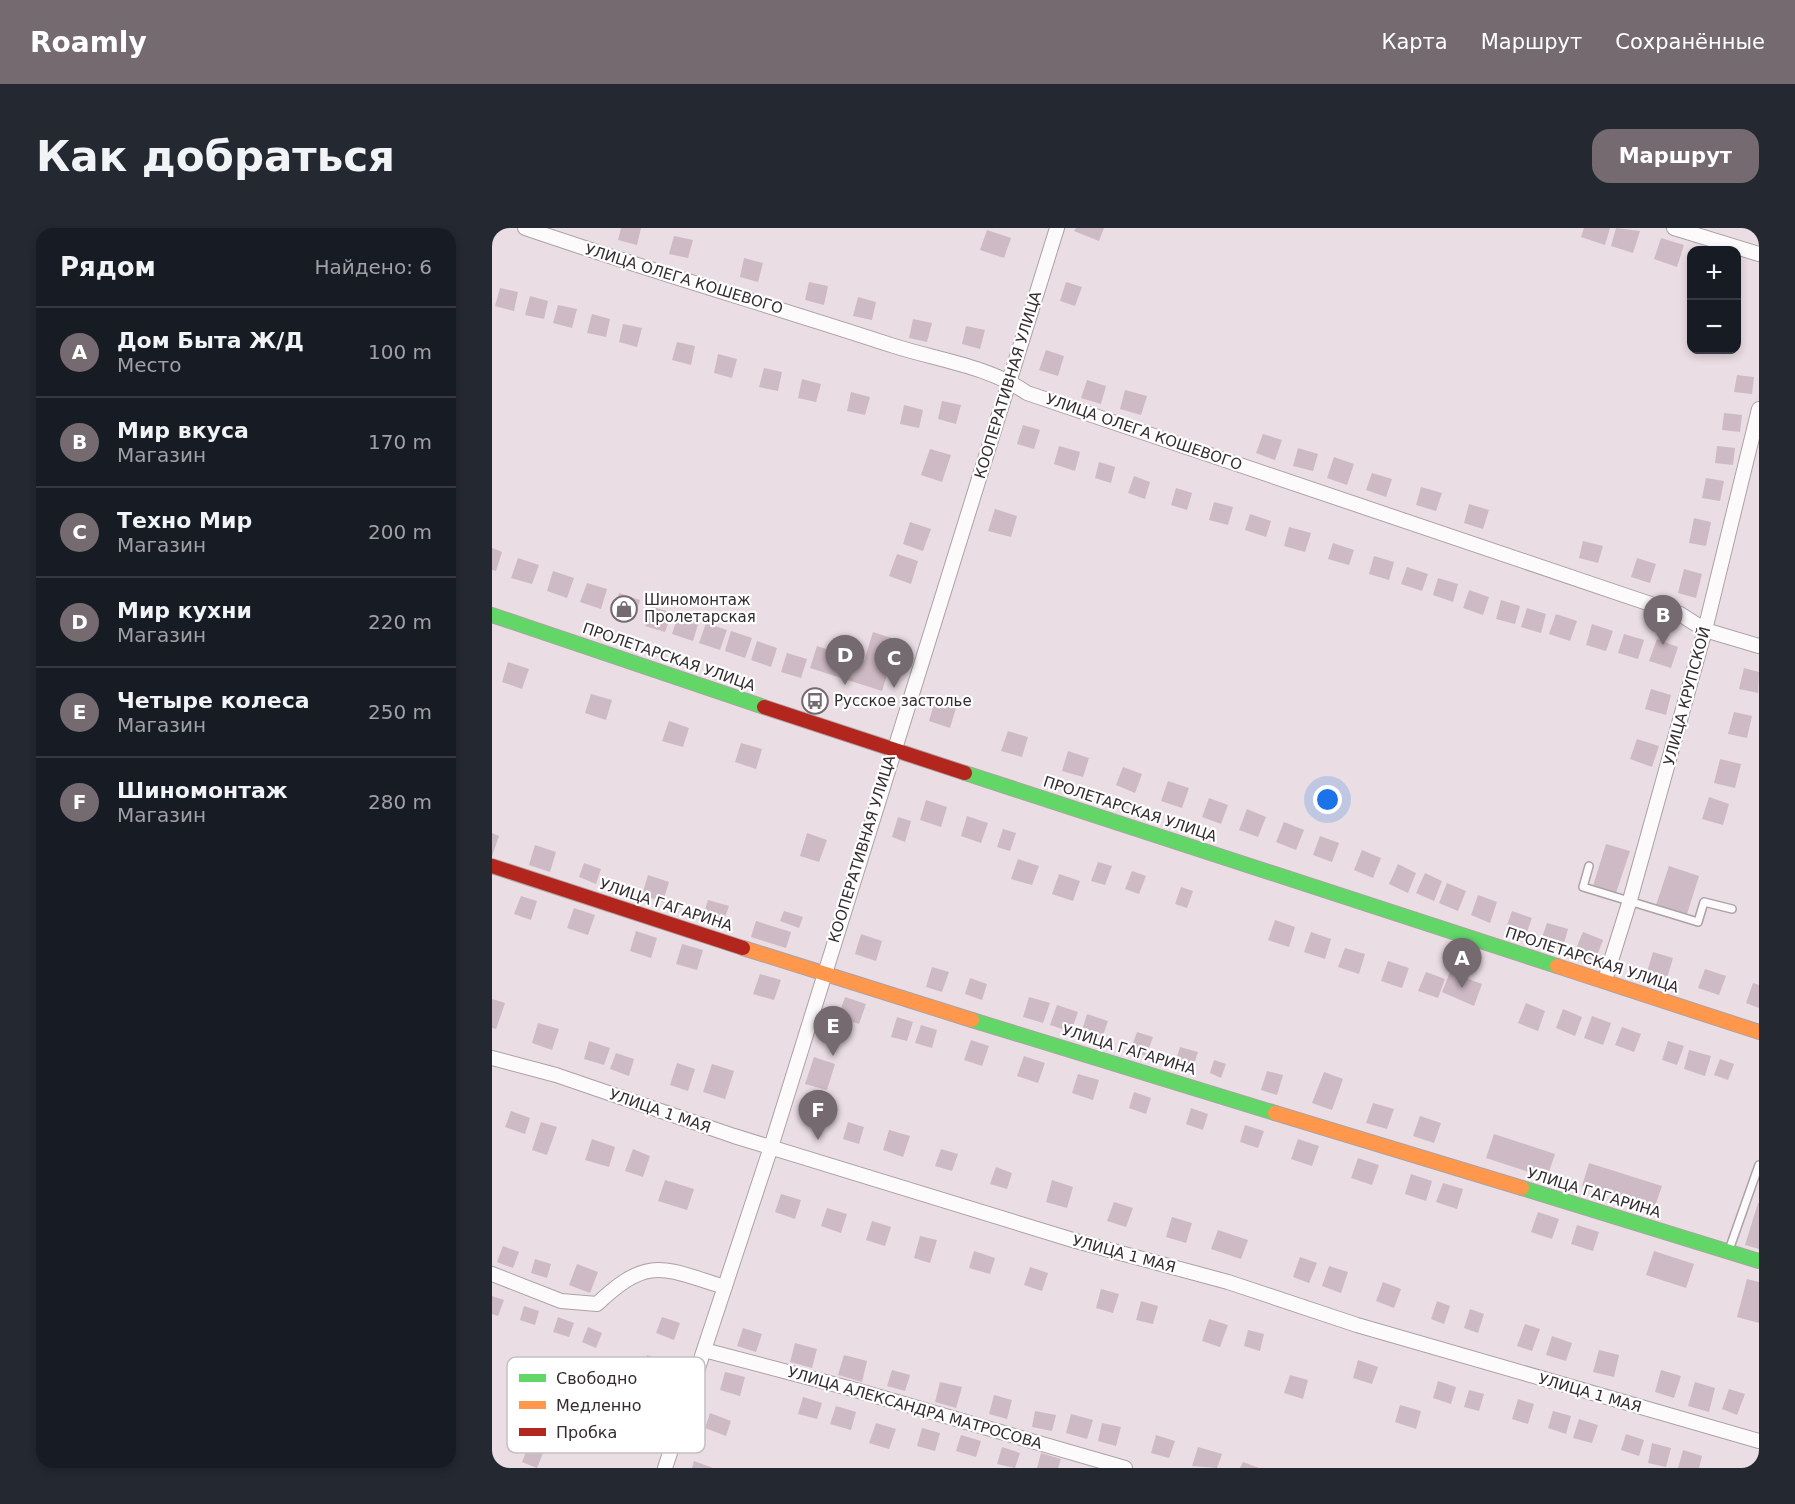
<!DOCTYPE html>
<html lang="ru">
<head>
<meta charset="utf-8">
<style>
  :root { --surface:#171b24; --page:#242831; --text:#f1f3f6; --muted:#9ea1a6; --line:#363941; --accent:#746a6f }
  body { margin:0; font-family:"DejaVu Sans",sans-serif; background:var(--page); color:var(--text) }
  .controls { position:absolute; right:18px; top:18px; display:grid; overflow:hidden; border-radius:12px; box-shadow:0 3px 9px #0003 }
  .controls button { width:54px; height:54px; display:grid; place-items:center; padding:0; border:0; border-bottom:2px solid var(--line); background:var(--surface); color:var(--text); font:30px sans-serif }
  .you { position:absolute; left:836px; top:572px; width:21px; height:21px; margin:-15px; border:4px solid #fff; border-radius:50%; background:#1a73e8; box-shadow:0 0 0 9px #1a73e833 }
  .badge { display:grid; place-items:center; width:39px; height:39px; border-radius:50%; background:var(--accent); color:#fff; font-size:20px; font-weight:700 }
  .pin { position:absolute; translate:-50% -50px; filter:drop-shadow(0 2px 3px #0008) }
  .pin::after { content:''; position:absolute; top:32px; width:21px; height:18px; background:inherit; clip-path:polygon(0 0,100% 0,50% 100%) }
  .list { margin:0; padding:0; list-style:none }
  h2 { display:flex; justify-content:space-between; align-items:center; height:78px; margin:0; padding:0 24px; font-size:26px }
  h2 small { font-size:20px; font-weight:400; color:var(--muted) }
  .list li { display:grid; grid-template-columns:39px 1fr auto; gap:18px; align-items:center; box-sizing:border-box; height:90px; padding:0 24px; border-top:2px solid var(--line) }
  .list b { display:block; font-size:22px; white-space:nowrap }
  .list p { margin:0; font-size:20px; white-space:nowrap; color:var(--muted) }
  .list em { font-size:20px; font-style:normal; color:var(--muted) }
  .map { position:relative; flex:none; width:1267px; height:1240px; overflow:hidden; border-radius:18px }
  header { display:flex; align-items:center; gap:36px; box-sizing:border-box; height:84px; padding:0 30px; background:var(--accent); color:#fff }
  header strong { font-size:28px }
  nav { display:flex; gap:33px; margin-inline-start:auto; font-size:21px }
  .intro { display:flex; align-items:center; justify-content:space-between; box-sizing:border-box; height:144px; padding:0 36px }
  h1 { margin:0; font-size:42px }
  .button { padding:15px 27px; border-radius:18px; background:var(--accent); color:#fff; font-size:21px; font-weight:700 }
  main { display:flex; gap:36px; padding:0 36px }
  aside { flex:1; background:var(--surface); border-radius:18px; box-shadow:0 3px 9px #0003 }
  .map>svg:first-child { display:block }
  .building { fill:#cebac4 }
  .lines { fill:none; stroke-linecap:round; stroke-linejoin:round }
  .lane-casing { stroke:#aba2a6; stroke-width:10 }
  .street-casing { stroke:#aba2a6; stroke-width:16 }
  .fast-casing { stroke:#aba2a6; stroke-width:16 }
  .slow-casing { stroke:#aba2a6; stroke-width:16 }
  .jam-casing { stroke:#aba2a6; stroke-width:16 }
  .lane { stroke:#fcfafb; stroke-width:7 }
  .street { stroke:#fcfafb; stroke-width:14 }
  .fast { stroke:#63d668; stroke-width:14 }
  .slow { stroke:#ff974d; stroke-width:14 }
  .jam { stroke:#b3261e; stroke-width:14 }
  .labels { text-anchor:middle; stroke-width:4.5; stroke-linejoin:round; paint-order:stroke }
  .street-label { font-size:15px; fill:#352c30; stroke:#fff }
  .poi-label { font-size:15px; fill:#352c30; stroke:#fff; text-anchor:start }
  .key { fill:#fff; stroke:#c2c0c1; stroke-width:1.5 }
  .key-label { font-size:16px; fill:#352c30 }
</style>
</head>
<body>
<header>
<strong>Roamly</strong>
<nav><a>Карта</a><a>Маршрут</a><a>Сохранённые</a></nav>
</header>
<div class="intro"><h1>Как добраться</h1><a class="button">Маршрут</a></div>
<main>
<aside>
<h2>Рядом<small>Найдено: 6</small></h2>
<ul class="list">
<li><span class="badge">A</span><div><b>Дом Быта Ж/Д</b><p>Место</p></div><em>100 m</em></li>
<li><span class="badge">B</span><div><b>Мир вкуса</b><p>Магазин</p></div><em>170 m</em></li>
<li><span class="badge">C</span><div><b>Техно Мир</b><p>Магазин</p></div><em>200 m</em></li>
<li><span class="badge">D</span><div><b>Мир кухни</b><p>Магазин</p></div><em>220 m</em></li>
<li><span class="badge">E</span><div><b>Четыре колеса</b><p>Магазин</p></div><em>250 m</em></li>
<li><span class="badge">F</span><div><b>Шиномонтаж</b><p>Магазин</p></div><em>280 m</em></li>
</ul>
</aside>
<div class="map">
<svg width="1267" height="1240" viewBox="0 0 1267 1240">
  <rect width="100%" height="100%" fill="#eadde3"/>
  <path class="building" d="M129,0H149L145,17L126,12Z
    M584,0H612L607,13L582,3Z
    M1092,0H1118L1113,17L1089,9Z
    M1124,0L1148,3L1141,25L1119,18Z
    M495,2L519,10L512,30L488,22Z
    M182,8L201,12L196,30L177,26Z
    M1169,10L1192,17L1185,39L1162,31Z
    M252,30L271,35L266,54L248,49Z
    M317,54L336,58L332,77L313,72Z
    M574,54L590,59L583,78L568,73Z
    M8,60L26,64L22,83L3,78Z
    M38,68L56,73L52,91L33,87Z
    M366,69L384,74L380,92L361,88Z
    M66,77L85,81L80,100L61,95Z
    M100,86L118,91L114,109L95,105Z
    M421,91L440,95L435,114L417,110Z
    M131,96L150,100L145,119L127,114Z
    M474,98L493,102L488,121L470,116Z
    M185,114L203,118L199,137L180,132Z
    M554,122L572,128L566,148L547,142Z
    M226,126L245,131L240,150L222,145Z
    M272,140L290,144L286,163L267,159Z
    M1245,147L1262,149L1260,166L1242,164Z
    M310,151L329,156L324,174L306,170Z
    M595,152L614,158L609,176L589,170Z
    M633,162L655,168L649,187L628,181Z
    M359,164L378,169L373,187L355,183Z
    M450,173L469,177L464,196L446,191Z
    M412,177L431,182L427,200L408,196Z
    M1232,185L1250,187L1248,204L1230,202Z
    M531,197L548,202L542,221L525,216Z
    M771,206L790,212L783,232L764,225Z
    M567,218L588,224L583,243L562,236Z
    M1225,218L1243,220L1241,237L1223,235Z
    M806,220L826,226L821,243L801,238Z
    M438,221L459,227L450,254L429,247Z
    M842,229L862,236L855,257L835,250Z
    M607,234L623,239L619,255L603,250Z
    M880,245L900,251L894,269L874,262Z
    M642,248L658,254L653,271L636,265Z
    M1214,250L1232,253L1228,273L1210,270Z
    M929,259L950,265L944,283L924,277Z
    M684,260L700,265L695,282L679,277Z
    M722,274L741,279L736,297L717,292Z
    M977,276L997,282L991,301L972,295Z
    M503,281L525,288L519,309L496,303Z
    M758,286L779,293L774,309L753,302Z
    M1202,290L1219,294L1214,318L1197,315Z
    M418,294L439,301L431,323L411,316Z
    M797,299L819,305L813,324L792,318Z
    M1091,313L1111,318L1106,335L1087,330Z
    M841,315L862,322L857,337L836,331Z
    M0,320L10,324L4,343L0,342Z
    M405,326L426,333L419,356L397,348Z
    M882,328L902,334L897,352L877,346Z
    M26,330L47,337L40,356L19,350Z
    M1145,330L1164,336L1158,355L1139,349Z
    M915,339L936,346L930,363L909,356Z
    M1192,341L1210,346L1204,370L1186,365Z
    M61,343L82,350L75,370L55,363Z
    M946,350L966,356L961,374L941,367Z
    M95,355L115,361L109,381L88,374Z
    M977,362L997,369L991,387L971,380Z
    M127,365L148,372L142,392L121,385Z
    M1009,372L1028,378L1023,396L1004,391Z
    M159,378L180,385L173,404L153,398Z
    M1035,380L1054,386L1049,405L1029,399Z
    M1064,386L1085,393L1078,413L1057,406Z
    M186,387L207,393L201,413L180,406Z
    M214,395L235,402L228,422L207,415Z
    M1100,396L1121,403L1114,423L1094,417Z
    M239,403L260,410L253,430L233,423Z
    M381,404L406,412L390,463L318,440L325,418L372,433Z
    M1132,406L1152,412L1146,431L1126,425Z
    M1165,411L1186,419L1179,440L1157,433Z
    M265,413L285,420L279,439L259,432Z
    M295,425L315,431L309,450L289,444Z
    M16,434L37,441L30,461L10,454Z
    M1252,440L1267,444L1266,465L1247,461Z
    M1159,461L1179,467L1174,487L1153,481Z
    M99,466L120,472L114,492L93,485Z
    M443,473L464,480L458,500L437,493Z
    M1242,484L1260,488L1255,510L1236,506Z
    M177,493L197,500L191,519L170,513Z
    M516,503L536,509L530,529L509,523Z
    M1145,511L1167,518L1160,539L1138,531Z
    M249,515L270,521L264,541L243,534Z
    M576,523L597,530L591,549L570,543Z
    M1228,531L1249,536L1243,560L1222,555Z
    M631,539L650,546L643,565L624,557Z
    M676,553L697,560L690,580L669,573Z
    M1217,569L1237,576L1231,597L1210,591Z
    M717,570L736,577L729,596L710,589Z
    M434,572L455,579L449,599L428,592Z
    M755,581L774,589L766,609L747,602Z
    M475,588L496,595L489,615L469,608Z
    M406,589L419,593L413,614L400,609Z
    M792,594L812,602L804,622L784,614Z
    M511,601L524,605L518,623L505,619Z
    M0,605L7,608L0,628Z
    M315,605L335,612L327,634L308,628Z
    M828,608L847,615L840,634L821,627Z
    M1114,616L1138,623L1124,665L1101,658Z
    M43,617L64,624L58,644L37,637Z
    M870,622L889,630L881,650L862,642Z
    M526,631L547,638L540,657L519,651Z
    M606,634L620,638L613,657L599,653Z
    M92,635L109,641L104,656L87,649Z
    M906,636L924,645L916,665L897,656Z
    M1177,638L1207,648L1195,686L1164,677Z
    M640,643L654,648L647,666L633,661Z
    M933,645L950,653L942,673L924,665Z
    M567,646L588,653L581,673L560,666Z
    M156,647L177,654L171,674L150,667Z
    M955,655L974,663L966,683L947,675Z
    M689,659L701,663L695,680L683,676Z
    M986,667L1005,674L998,695L979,687Z
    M29,668L45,673L39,692L22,686Z
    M216,672L237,678L230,698L210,691Z
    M82,680L103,687L96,707L75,700Z
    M292,683L311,689L307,700L288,693Z
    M1020,683L1040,690L1033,709L1013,703Z
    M783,692L803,699L797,719L776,712Z
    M264,693L299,704L294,720L259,709Z
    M1055,695L1076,701L1070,722L1048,715Z
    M144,703L165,710L159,730L138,723Z
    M819,704L839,711L833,731L812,724Z
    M1091,704L1111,712L1103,733L1082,725Z
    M369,706L390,713L384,733L363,726Z
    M190,716L211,722L205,742L184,736Z
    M853,720L873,726L867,746L846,739Z
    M1161,724L1181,730L1175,750L1155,744Z
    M896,733L917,740L910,760L889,753Z
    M440,739L457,744L450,764L434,759Z
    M1213,741L1234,748L1227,767L1206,760Z
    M934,744L953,751L946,770L926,763Z
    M958,744L990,756L982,778L950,764Z
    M268,746L289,752L282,772L261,766Z
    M478,750L495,756L490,772L473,766Z
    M1261,755L1267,757V780L1254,775Z
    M353,769L374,776L367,796L346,789Z
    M537,769L558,775L551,795L531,789Z
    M0,771L13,775L4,801L0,800Z
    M1034,775L1053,783L1046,803L1026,795Z
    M565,777L586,784L579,804L558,797Z
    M1071,781L1090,789L1083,808L1064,800Z
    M595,786L616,793L609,813L589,806Z
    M1100,788L1119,795L1111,817L1092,810Z
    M405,789L421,794L415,813L399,809Z
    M46,795L67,801L60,822L40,815Z
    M429,797L445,802L440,820L423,815Z
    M1130,799L1149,806L1142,824L1123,817Z
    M645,804L661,809L654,828L638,823Z
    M479,812L497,818L490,838L472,832Z
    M97,813L118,820L112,837L92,831Z
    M1176,813L1192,818L1185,837L1170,832Z
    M688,819L706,824L700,843L682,838Z
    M1197,822L1219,828L1213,848L1192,841Z
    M124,825L142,831L137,848L118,841Z
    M532,828L553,835L546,855L525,848Z
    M322,829L343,836L335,862L313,856Z
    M1228,831L1242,836L1236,852L1222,847Z
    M722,832L734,836L729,850L718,845Z
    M185,835L203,841L196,863L178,857Z
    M220,836L242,843L233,871L211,864Z
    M775,843L791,847L785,867L769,862Z
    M832,844L851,851L840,882L820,875Z
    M586,846L607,852L601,872L580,865Z
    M642,864L659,870L654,886L637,880Z
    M881,875L902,881L895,901L874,895Z
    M699,880L716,886L711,902L694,896Z
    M19,883L38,890L33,906L13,899Z
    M928,888L949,895L942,915L921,908Z
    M49,894L65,899L55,927L40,922Z
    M356,894L372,899L367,916L351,911Z
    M753,897L772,903L766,920L748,914Z
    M397,902L418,908L411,929L391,922Z
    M1002,906L1063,926L1055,950L994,930Z
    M100,911L123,919L117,939L93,932Z
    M806,911L827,918L820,938L799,931Z
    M141,921L158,928L151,949L133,943Z
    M449,921L466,926L460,943L443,938Z
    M866,930L887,937L880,957L859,950Z
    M1097,935L1170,958L1162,981L1090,958Z
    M504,939L520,945L515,961L498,956Z
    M919,946L940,953L934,973L913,966Z
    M173,952L202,961L195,982L166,973Z
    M560,952L581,959L575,980L554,974Z
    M951,955L971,961L965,981L944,974Z
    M289,966L309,972L303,991L283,984Z
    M622,974L641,980L634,999L615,993Z
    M1266,975H1267V1021L1253,1017Z
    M335,980L355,986L349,1005L329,998Z
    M1046,984L1067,991L1060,1011L1039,1004Z
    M680,989L700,995L694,1015L674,1009Z
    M380,993L399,999L393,1018L374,1012Z
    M1085,997L1107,1004L1101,1023L1079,1016Z
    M726,1002L756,1012L749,1031L719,1021Z
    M428,1008L445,1012L438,1035L422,1030Z
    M11,1018L27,1024L21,1040L5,1034Z
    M482,1023L503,1030L498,1046L477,1040Z
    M1162,1023L1202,1036L1194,1060L1154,1047Z
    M808,1029L825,1035L817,1055L801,1049Z
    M43,1031L59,1036L55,1050L39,1045Z
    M85,1036L106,1044L98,1065L77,1057Z
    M837,1038L856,1044L849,1065L830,1058Z
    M538,1039L556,1045L550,1063L532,1057Z
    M1255,1051L1267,1054V1095L1245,1089Z
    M891,1054L909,1061L902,1080L884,1073Z
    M609,1061L627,1066L621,1085L604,1080Z
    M0,1068L12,1072L6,1088L0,1086Z
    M649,1073L666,1078L661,1096L644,1092Z
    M945,1073L958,1078L952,1096L939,1091Z
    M32,1078L47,1083L43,1097L28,1092Z
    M978,1081L992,1086L986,1105L972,1100Z
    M66,1089L82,1095L77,1109L61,1104Z
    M170,1089L188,1095L182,1112L164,1105Z
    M717,1091L736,1097L728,1119L710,1113Z
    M1033,1096L1048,1101L1040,1123L1025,1118Z
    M96,1099L110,1105L104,1120L90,1114Z
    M251,1100L270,1106L264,1124L245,1118Z
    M756,1102L772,1106L768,1123L752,1118Z
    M1060,1108L1080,1115L1074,1133L1054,1127Z
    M303,1115L325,1121L320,1140L298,1134Z
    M1107,1122L1127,1127L1122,1149L1101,1144Z
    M155,1127L176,1135L169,1153L149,1145Z
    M352,1127L375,1133L370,1154L346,1147Z
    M866,1132L886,1139L880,1156L861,1150Z
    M400,1142L418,1147L413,1163L395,1158Z
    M1169,1142L1189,1148L1182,1170L1163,1164Z
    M233,1144L253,1149L248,1168L228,1162Z
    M798,1147L816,1152L811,1171L792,1165Z
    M946,1153L964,1159L959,1176L941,1170Z
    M448,1154L470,1159L464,1180L443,1174Z
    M1203,1154L1223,1160L1217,1184L1196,1178Z
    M1237,1161L1253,1166L1245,1187L1230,1181Z
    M977,1162L992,1166L987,1183L972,1179Z
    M502,1167L520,1172L515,1191L497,1186Z
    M311,1169L330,1175L325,1191L306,1186Z
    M1026,1171L1042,1176L1036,1196L1020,1191Z
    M908,1177L929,1183L924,1201L903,1194Z
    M344,1178L364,1184L359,1202L338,1196Z
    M543,1183L564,1187L560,1203L540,1199Z
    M1061,1183L1079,1188L1074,1206L1056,1200Z
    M218,1185L239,1193L234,1208L213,1200Z
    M579,1186L601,1192L595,1211L574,1205Z
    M1087,1191L1106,1197L1100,1215L1081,1210Z
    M384,1195L404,1201L397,1221L377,1215Z
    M610,1195L629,1199L624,1218L606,1213Z
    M430,1200L448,1205L443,1223L425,1218Z
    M1134,1206L1152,1212L1147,1228L1129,1222Z
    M469,1207L489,1213L484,1229L464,1223Z
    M664,1207L683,1213L677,1230L659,1225Z
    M1160,1215L1179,1220L1174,1239L1156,1235Z
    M36,1219L51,1225L45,1240L30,1234Z
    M510,1219L528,1225L523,1240L505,1236Z
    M706,1219L730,1226L725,1240L700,1238Z
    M1191,1222L1210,1228L1207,1240H1186Z
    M549,1225L569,1231L566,1240H545Z
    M202,1233L221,1240H200Z
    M751,1234L767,1240H748Z"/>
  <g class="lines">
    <g class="lane-casing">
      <path id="lane" d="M1097,638L1091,659L1206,694L1212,674L1240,681
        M1237,1022L1267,937"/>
    </g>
    <g class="street-casing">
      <path id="street" d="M33,0C155,42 280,78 402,118C446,132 496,138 535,165L1188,386L1213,402L1267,418
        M1182,0L1267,26
        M1113,752L1138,672L1213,402L1267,181
        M0,830L64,847L242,908L584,1013L736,1054L865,1097L1267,1213
        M0,1046L69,1073L105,1076C157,1027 170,1040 233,1059
        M212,1122L360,1161L633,1240
        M173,1240L279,919L565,0"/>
    </g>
    <g class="fast-casing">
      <path id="fast" d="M0,387L272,479
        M473,545L1065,738
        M480,792L783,885
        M1030,960L1267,1033"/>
    </g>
    <g class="slow-casing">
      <path id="slow" d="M251,720L480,792
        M1065,738L1267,804
        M783,885L1030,960"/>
    </g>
    <g class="jam-casing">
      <path id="jam" d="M272,479L473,545
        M0,638L251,720"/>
    </g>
    <use href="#lane" class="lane"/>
    <use href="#street" class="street"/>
    <use href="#fast" class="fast"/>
    <use href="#slow" class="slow"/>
    <use href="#jam" class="jam"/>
  </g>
  <defs>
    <g id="shop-ring" transform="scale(1.35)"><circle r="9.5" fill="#fff" stroke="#746a6f" stroke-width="1.5"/><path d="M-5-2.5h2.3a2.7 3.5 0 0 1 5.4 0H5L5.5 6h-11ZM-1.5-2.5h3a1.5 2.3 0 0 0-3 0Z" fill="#746a6f"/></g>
    <g id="bus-ring" transform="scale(1.35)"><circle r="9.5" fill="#fff" stroke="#746a6f" stroke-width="1.5"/><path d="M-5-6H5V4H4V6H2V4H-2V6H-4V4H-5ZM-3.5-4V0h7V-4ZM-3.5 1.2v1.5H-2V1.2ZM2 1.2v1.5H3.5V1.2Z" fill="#746a6f"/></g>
  </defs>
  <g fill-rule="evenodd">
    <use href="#shop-ring" x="132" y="381"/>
    <use href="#bus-ring" x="323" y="473"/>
  </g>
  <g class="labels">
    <g class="street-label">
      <text transform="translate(192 51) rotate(17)" y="5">УЛИЦА ОЛЕГА КОШЕВОГО</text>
      <text transform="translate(516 157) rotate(-73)" y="5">КООПЕРАТИВНАЯ УЛИЦА</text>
      <text transform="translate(652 204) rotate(19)" y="5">УЛИЦА ОЛЕГА КОШЕВОГО</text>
      <text transform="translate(177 429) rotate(19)" y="5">ПРОЛЕТАРСКАЯ УЛИЦА</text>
      <text transform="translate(1195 468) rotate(-75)" y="5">УЛИЦА КРУПСКОЙ</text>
      <text transform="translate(638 581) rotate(18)" y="5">ПРОЛЕТАРСКАЯ УЛИЦА</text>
      <text transform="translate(370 621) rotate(-73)" y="5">КООПЕРАТИВНАЯ УЛИЦА</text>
      <text transform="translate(174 677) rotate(18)" y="5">УЛИЦА ГАГАРИНА</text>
      <text transform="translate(1100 732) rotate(18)" y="5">ПРОЛЕТАРСКАЯ УЛИЦА</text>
      <text transform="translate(637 822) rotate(17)" y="5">УЛИЦА ГАГАРИНА</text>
      <text transform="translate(168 883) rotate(19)" y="5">УЛИЦА 1 МАЯ</text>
      <text transform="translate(1102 965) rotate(17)" y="5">УЛИЦА ГАГАРИНА</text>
      <text transform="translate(632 1026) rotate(15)" y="5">УЛИЦА 1 МАЯ</text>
      <text transform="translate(1098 1165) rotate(16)" y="5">УЛИЦА 1 МАЯ</text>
      <text transform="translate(423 1180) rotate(16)" y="5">УЛИЦА АЛЕКСАНДРА МАТРОСОВА</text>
    </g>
    <g class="poi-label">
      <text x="152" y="377">Шиномонтаж<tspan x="152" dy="17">Пролетарская</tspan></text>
      <text x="342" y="478">Русское застолье</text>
    </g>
  </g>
  <rect x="15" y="1129" width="198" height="96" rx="9" class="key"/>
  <rect x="27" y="1146" width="27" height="8" fill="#63d668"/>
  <rect x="27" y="1173" width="27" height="8" fill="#ff974d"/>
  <rect x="27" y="1200" width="27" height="8" fill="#b3261e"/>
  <g class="key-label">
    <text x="64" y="1156">Свободно</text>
    <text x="64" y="1183">Медленно</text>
    <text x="64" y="1210">Пробка</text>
  </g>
</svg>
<div class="controls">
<button>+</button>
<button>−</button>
</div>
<div class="you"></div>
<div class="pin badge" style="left:970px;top:760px">A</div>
<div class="pin badge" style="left:1171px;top:417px">B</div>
<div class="pin badge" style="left:402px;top:460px">C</div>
<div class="pin badge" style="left:353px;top:457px">D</div>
<div class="pin badge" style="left:341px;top:828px">E</div>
<div class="pin badge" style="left:326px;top:912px">F</div>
</div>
</main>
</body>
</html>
